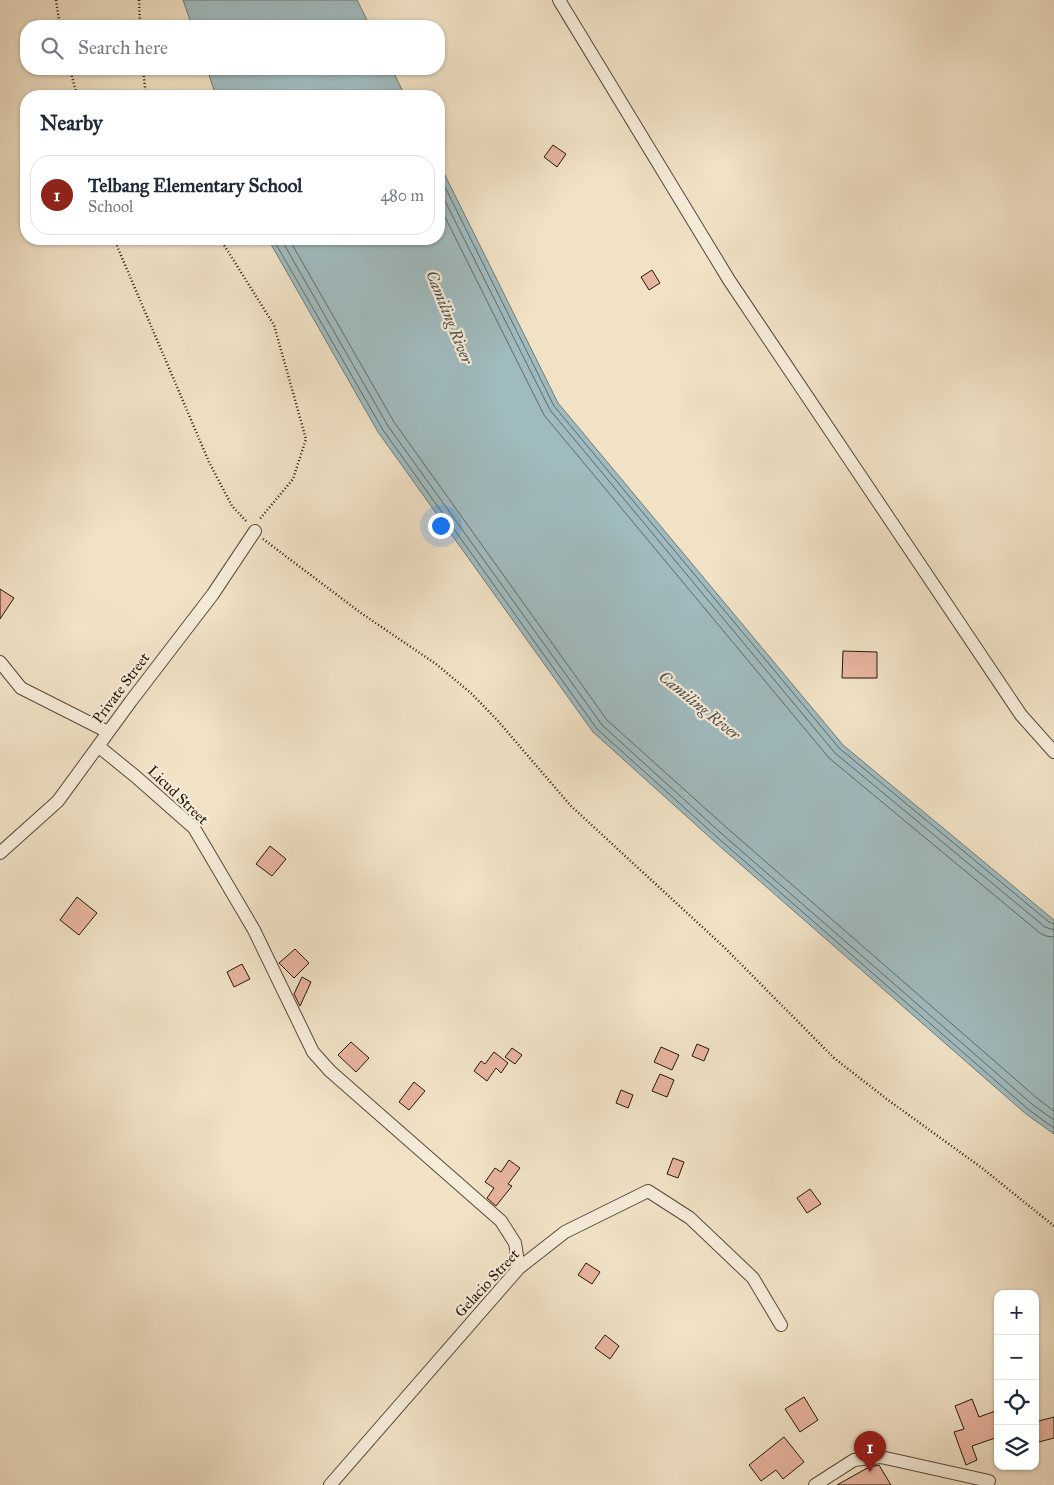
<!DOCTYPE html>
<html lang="en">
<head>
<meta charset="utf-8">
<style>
  :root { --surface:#fff; --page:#f6f6f7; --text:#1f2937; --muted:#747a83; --line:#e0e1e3; --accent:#8f2418 }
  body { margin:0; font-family:"IM FELL Great Primer",serif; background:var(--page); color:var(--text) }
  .controls { position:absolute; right:15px; bottom:15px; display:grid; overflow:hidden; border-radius:10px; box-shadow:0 1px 4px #0004 }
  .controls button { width:45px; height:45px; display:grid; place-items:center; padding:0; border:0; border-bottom:1px solid var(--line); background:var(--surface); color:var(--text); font:25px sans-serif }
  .you { position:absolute; left:440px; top:525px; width:18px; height:18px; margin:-12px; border:4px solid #fff; border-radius:50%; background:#1a73e8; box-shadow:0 0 0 8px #1a73e833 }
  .badge { display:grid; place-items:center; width:32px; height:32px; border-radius:50%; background:var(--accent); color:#fff; font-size:16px; font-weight:700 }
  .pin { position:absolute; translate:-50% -41px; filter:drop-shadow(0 1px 2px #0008) }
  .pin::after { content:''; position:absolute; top:26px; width:18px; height:15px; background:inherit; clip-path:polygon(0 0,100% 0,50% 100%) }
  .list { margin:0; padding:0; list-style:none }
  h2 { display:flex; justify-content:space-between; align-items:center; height:65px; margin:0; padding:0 20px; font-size:21px }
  h2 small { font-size:16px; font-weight:400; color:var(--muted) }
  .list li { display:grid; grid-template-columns:32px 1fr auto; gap:15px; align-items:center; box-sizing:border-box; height:80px; margin:0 10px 10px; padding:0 10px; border:1px solid var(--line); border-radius:20px }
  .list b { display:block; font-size:19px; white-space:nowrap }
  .list p { margin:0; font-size:16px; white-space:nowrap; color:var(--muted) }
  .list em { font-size:16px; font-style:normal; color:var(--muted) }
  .icon { flex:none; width:28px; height:28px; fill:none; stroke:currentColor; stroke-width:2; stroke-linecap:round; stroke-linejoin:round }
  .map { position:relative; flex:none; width:1054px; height:1485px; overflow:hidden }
  .search { position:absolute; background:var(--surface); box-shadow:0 1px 4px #0004; left:20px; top:20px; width:425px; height:55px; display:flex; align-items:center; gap:12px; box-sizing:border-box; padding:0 18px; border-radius:20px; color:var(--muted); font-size:19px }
  .panel { position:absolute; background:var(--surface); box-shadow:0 1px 4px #0004; left:20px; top:90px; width:425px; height:155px; border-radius:20px }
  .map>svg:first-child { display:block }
  .water { fill:#a0bbbf; stroke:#6f7977 }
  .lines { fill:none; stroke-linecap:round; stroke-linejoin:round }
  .shore { stroke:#626964; stroke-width:1 }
  .building { fill:#e8b49f; stroke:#25170a }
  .minor-casing { stroke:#584a39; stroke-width:14 }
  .path { stroke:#25170a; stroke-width:2.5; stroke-dasharray:1 2.5; stroke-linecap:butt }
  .minor { stroke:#f6ecda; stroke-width:12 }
  .labels { text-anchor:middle; stroke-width:4.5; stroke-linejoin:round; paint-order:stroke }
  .street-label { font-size:15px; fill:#25170a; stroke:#f6ecda }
  .water-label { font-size:16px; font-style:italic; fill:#505049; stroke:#f6ecda }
</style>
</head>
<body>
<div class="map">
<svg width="1054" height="1485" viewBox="0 0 1054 1485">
  <rect width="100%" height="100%" fill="#f1e2c6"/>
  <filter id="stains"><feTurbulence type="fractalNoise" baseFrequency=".004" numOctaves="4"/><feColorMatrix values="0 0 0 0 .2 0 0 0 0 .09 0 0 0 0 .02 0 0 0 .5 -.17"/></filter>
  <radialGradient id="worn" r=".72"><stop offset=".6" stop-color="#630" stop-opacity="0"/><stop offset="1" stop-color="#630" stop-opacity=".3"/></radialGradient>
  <path class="water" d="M183,0H357L370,26H192Z
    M207,69H392L405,96H216Z
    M439,163L558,403L843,745L1054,920V1134L1026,1114L715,842L593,732L378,432L268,239H439Z"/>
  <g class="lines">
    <path class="shore" d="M439,175L554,406L839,748L1049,922L1054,924
      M439,189L550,410L835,753L1045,927L1054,930
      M439,205L544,415L829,758L1040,933L1046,936L1054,937
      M273,239L383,430L597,729L718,838L1029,1110L1054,1128
      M281,239L388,426L602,725L722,834L1033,1105L1054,1120
      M289,239L394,422L607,720L727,828L1038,1099L1054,1111"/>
  </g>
  <path class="building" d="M553,145L566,154L557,167L544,157Z
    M652,270L660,283L649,290L641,277Z
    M0,589L14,598L0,619Z
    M843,651L877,652V678H842Z
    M270,846L286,859L272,876L256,864Z
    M77,897L97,913L79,935L60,920Z
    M295,949L309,963L294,978L279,963Z
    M242,964L250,979L234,987L227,972Z
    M302,977L311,982L300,1006L294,994Z
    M351,1042L369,1058L356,1072L338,1055Z
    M697,1044L709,1049L704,1061L692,1056Z
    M661,1047L679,1055L672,1070L654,1062Z
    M512,1048L522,1055L515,1064L505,1057Z
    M494,1052L508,1063L501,1073L496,1068L487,1081L474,1071L481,1061L485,1064Z
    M660,1074L674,1080L667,1097L652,1091Z
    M414,1082L425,1091L409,1110L399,1102Z
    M621,1090L633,1095L628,1108L616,1103Z
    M673,1158L684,1162L678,1178L667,1174Z
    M509,1160L520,1168L508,1184L512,1186L496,1206L487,1198L494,1188L485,1182L495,1168L501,1172Z
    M810,1189L821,1204L807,1213L797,1198Z
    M586,1263L600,1272L592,1284L578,1275Z
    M605,1335L619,1346L610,1359L595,1348Z
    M804,1397L818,1420L800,1432L785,1409Z
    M972,1399L979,1417L998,1410V1437L972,1446L977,1460L966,1465L954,1432L964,1429L955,1406Z
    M1054,1417V1438L1035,1443V1422Z
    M784,1437L804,1462L783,1479L776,1470L761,1481L749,1465Z
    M879,1465L891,1485H837L869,1467Z"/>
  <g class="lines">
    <g class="minor-casing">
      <path id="minor" d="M559,0L729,280L1021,715L1054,752
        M0,662L21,688L108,732
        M98,746L135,776L194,828L254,930L313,1052L330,1071L501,1221L515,1243L519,1268
        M0,853L58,801L131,701L213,594L255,531
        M330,1485L519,1268L565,1232L648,1191L690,1218L753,1278L781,1325
        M815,1485L854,1460L881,1457L989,1481"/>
    </g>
    <path class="path" d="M56,0L60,26
      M139,0L140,26
      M70,69L77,96
      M143,69L146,96
      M114,239L209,462L232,506L247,522
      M216,239L224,245L274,325L306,439L293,479L259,520
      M263,539L361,613L436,664L472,694L498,721L571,806L725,948L834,1058L888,1100L982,1168L1054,1226"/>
    <use href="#minor" class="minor"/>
  </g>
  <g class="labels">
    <g class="street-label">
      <text transform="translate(121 688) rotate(-53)" y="5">Private Street</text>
      <text transform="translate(178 795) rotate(44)" y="5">Licud Street</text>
      <text transform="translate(487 1283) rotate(-47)" y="5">Gelacio Street</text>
    </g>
    <g class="water-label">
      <text transform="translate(450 317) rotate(68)" y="6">Camiling River</text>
      <text transform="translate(700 705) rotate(39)" y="6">Camiling River</text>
    </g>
  </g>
  <rect width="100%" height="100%" filter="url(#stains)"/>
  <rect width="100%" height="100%" fill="url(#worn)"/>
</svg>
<div class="controls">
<button>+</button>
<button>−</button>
<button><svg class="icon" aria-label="locate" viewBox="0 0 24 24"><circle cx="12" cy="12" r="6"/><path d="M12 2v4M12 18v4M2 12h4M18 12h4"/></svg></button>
<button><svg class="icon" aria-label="layers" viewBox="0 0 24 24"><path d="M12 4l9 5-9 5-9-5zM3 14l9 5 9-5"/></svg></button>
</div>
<div class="you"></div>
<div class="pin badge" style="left:870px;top:1472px">1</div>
<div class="search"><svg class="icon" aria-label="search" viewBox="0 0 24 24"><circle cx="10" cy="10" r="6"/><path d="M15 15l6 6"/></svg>Search here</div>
<section class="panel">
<h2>Nearby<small></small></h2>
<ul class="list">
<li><span class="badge">1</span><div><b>Telbang Elementary School</b><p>School</p></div><em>480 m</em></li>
</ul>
</section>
</div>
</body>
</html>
